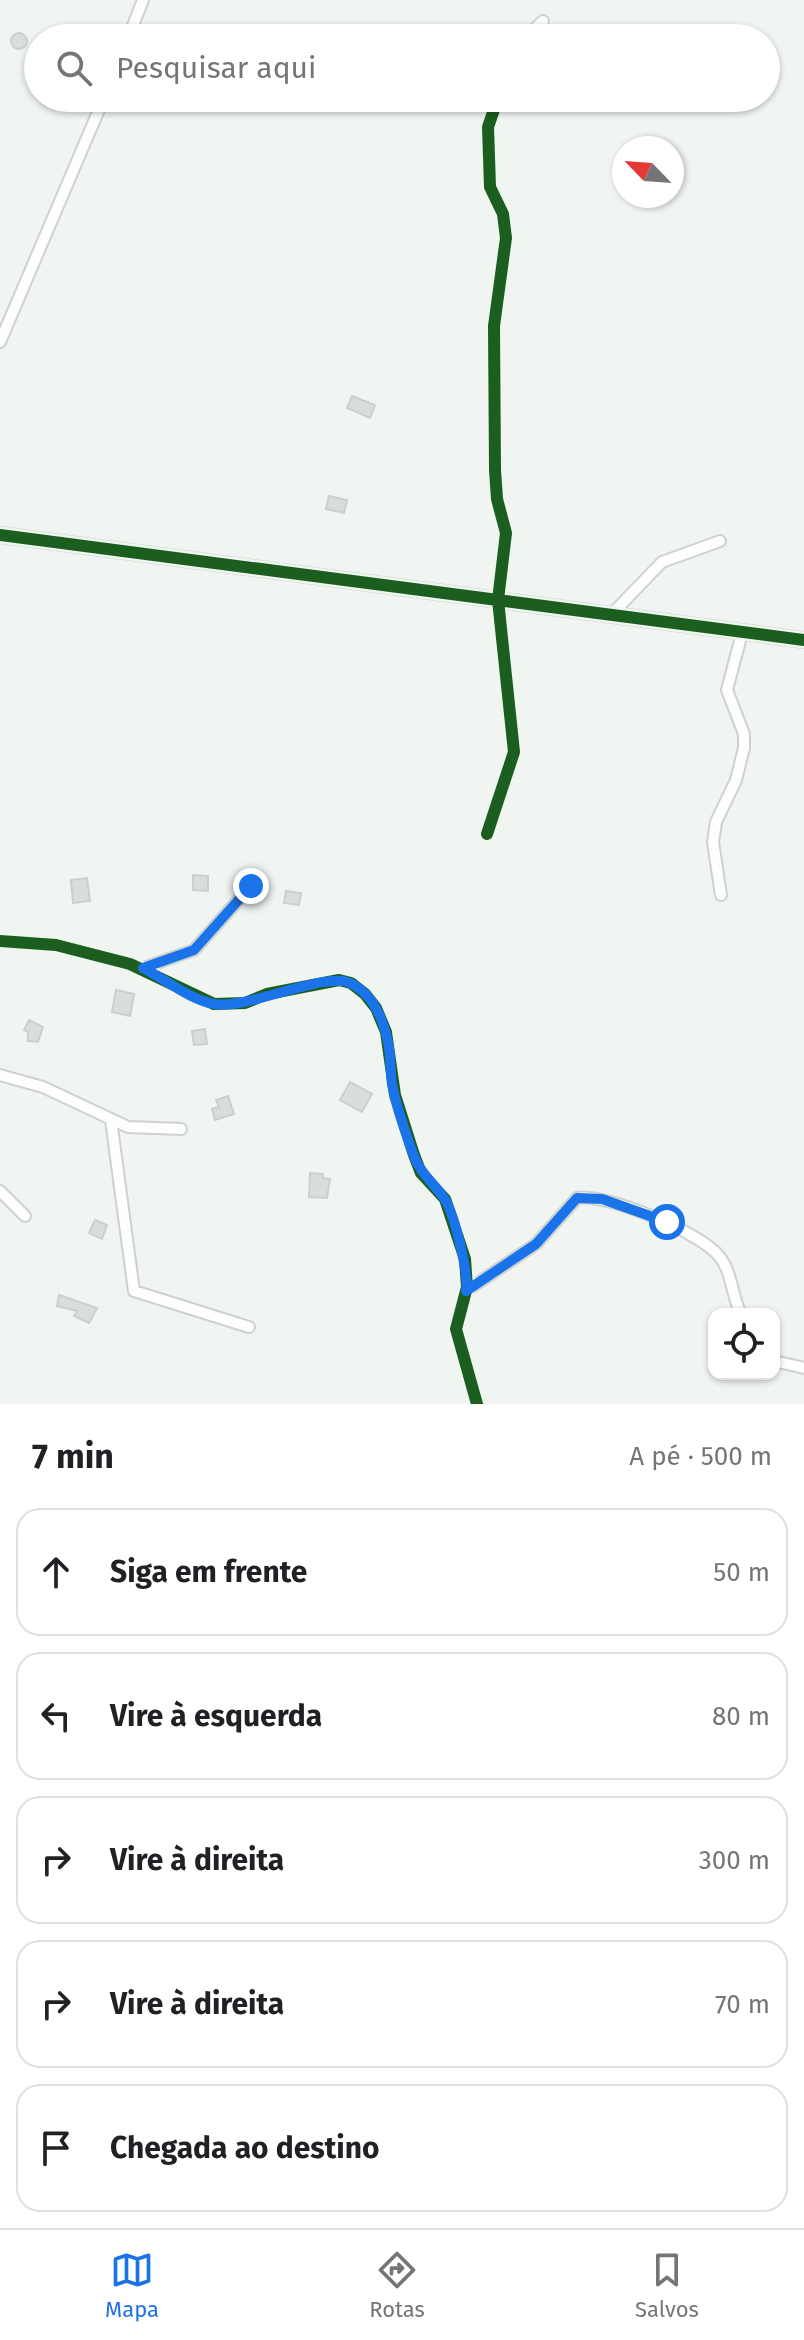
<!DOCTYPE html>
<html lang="pt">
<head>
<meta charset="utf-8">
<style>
  :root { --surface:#fff; --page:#f2f2f2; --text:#202124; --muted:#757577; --line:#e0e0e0; --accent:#1a73e8 }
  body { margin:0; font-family:"Fira Sans",sans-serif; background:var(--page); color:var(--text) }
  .controls { position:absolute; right:24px; bottom:24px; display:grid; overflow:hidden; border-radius:16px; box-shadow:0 2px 6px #0004 }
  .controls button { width:72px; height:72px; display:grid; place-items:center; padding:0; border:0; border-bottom:2px solid var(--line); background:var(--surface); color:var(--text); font:40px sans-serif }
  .compass { position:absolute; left:612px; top:136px; width:72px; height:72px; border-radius:50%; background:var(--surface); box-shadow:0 2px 6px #0004; rotate:295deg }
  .stop { position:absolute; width:24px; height:24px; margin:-18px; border:6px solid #1a73e8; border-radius:50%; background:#fff }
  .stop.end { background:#1a73e8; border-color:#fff; box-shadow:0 2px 8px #0008 }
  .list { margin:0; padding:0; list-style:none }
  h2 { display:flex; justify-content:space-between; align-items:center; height:104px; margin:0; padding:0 32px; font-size:34px }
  h2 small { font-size:26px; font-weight:400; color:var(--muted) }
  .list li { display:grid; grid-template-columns:52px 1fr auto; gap:24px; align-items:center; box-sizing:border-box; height:128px; margin:0 16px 16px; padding:0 16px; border:2px solid var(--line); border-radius:24px }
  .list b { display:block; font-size:30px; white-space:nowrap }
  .list em { font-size:26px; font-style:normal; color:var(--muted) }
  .icon { flex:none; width:44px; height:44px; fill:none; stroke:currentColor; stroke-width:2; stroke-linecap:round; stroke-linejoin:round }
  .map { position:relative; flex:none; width:804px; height:1404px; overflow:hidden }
  .search { position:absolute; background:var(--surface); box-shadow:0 2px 6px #0004; left:24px; right:24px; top:24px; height:88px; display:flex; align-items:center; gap:20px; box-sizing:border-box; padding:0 28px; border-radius:44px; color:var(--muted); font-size:30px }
  .sheet { height:824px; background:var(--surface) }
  nav { display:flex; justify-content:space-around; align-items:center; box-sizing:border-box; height:112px; border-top:2px solid var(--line); background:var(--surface); font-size:22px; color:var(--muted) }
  nav a { display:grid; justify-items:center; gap:4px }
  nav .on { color:var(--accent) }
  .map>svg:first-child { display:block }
  .building { fill:#d9dddb; stroke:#ccd0cd; stroke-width:2 }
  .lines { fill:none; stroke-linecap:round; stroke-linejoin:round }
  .street-casing { stroke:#ced2cf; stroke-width:14 }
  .secondary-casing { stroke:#ced2cf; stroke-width:18 }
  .street { stroke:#fdfefd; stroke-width:10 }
  .secondary { stroke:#fdfefd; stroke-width:14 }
  .cycleway-casing { stroke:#eff6f0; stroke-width:17 }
  .cycleway { stroke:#1b5e20; stroke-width:12 }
  .route { stroke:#1a73e8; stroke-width:10 }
</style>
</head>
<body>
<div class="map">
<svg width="804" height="1404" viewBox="0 0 804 1404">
  <rect width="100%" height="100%" fill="#f0f5f1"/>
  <path class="building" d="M11 41a8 8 0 1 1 16 0a8 8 0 1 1-16 0Z
    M352,396L375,405L370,418L347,408Z
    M329,496L347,500L344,513L326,509Z
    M193,875L208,876V891L193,890Z
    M87,878L90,901L73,903L71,880Z
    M286,891L301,893L299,905L284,903Z
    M116,990L134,994L130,1016L112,1012Z
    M29,1020L43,1027L38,1042L28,1041V1032L24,1030Z
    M205,1029L207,1044L194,1045L192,1031Z
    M350,1082L372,1094L362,1112L340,1100Z
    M228,1096L234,1114L215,1120L212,1109L219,1107L216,1100Z
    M310,1173L323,1174V1178L330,1179L327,1198L309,1197Z
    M95,1220L107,1225L102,1239L89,1233Z
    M59,1295L97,1308L89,1323L74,1316L77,1311L57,1306Z"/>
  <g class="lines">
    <g class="street-casing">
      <path id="street" d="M128,38L143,0
        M525,38L543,21
        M0,342L104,98
        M611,615L662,562L720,541
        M487,834L514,752L498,600L506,533L497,499L495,470L494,326L506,238L503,214L490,187L488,127L498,98
        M721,895L713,842L716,822L736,780L744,748V734L727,690L742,633
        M0,941L56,945L130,964L214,1004L245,1003L267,994L339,980L351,983L365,994L376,1008L386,1032L395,1095L414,1155L421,1173L445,1199L465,1259L467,1287L456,1329L477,1404
        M143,968L194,950L251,886
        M0,1075L43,1087L128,1127L181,1129
        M111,1120L134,1291L249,1327
        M0,1191L25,1216
        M466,1291L536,1244L577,1198C606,1193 700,1232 719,1256C732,1271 732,1297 741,1314
        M774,1361L804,1368"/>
    </g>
    <g class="secondary-casing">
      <path id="secondary" d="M0,535L804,640"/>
    </g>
    <use href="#street" class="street"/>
    <use href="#secondary" class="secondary"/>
    <g class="cycleway-casing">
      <path id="cycleway" d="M0,535L804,640
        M487,834L514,752L498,600L506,533L497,499L495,470L494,326L506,238L503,214L490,187L488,127L498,98
        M0,941L56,945L130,964L214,1004L245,1003L267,994L339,980L351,983L365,994L376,1008L386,1032L395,1095L414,1155L421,1173L445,1199L465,1259L467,1287L456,1329L477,1404"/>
    </g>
    <use href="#cycleway" class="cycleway"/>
  </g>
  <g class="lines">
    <path class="route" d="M251,886L194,950L143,968C165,979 190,1000 214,1004C247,1010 325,971 350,983C372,993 383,1019 388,1042C391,1056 390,1070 392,1084C396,1107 405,1131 413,1154C420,1173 433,1182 444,1198C454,1212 469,1274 466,1291L536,1244L577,1198L602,1199L667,1222"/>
  </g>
</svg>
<div class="controls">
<button><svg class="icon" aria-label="locate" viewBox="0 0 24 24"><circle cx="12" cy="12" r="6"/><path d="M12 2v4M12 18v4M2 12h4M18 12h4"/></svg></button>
</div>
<svg class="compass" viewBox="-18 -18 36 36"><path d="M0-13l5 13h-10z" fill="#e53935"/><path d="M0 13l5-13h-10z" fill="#757577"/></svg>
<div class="stop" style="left:667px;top:1222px"></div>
<div class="stop end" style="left:251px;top:886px"></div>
<div class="search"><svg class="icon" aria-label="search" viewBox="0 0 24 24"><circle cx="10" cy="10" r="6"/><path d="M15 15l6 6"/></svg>Pesquisar aqui</div>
</div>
<section class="sheet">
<h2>7 min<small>A pé · 500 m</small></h2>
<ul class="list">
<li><svg class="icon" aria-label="ahead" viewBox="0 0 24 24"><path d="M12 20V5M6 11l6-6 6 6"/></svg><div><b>Siga em frente</b></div><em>50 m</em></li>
<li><svg class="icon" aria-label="left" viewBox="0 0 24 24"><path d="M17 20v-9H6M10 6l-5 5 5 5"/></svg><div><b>Vire à esquerda</b></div><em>80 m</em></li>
<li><svg class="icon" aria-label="right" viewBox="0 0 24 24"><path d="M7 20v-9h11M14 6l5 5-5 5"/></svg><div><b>Vire à direita</b></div><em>300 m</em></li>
<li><svg class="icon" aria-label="right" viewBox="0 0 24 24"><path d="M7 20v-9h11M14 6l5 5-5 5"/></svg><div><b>Vire à direita</b></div><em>70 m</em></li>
<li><svg class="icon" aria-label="arrive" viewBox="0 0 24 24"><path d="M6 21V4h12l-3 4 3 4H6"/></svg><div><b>Chegada ao destino</b></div></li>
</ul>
</section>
<nav>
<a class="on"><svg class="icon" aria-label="map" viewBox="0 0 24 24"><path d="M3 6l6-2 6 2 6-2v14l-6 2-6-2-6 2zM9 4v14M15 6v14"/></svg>Mapa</a>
<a><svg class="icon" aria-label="directions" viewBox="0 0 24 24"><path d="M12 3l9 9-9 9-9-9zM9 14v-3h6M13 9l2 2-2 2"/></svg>Rotas</a>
<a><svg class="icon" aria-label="saved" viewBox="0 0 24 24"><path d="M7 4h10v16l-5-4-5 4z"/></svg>Salvos</a>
</nav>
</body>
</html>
